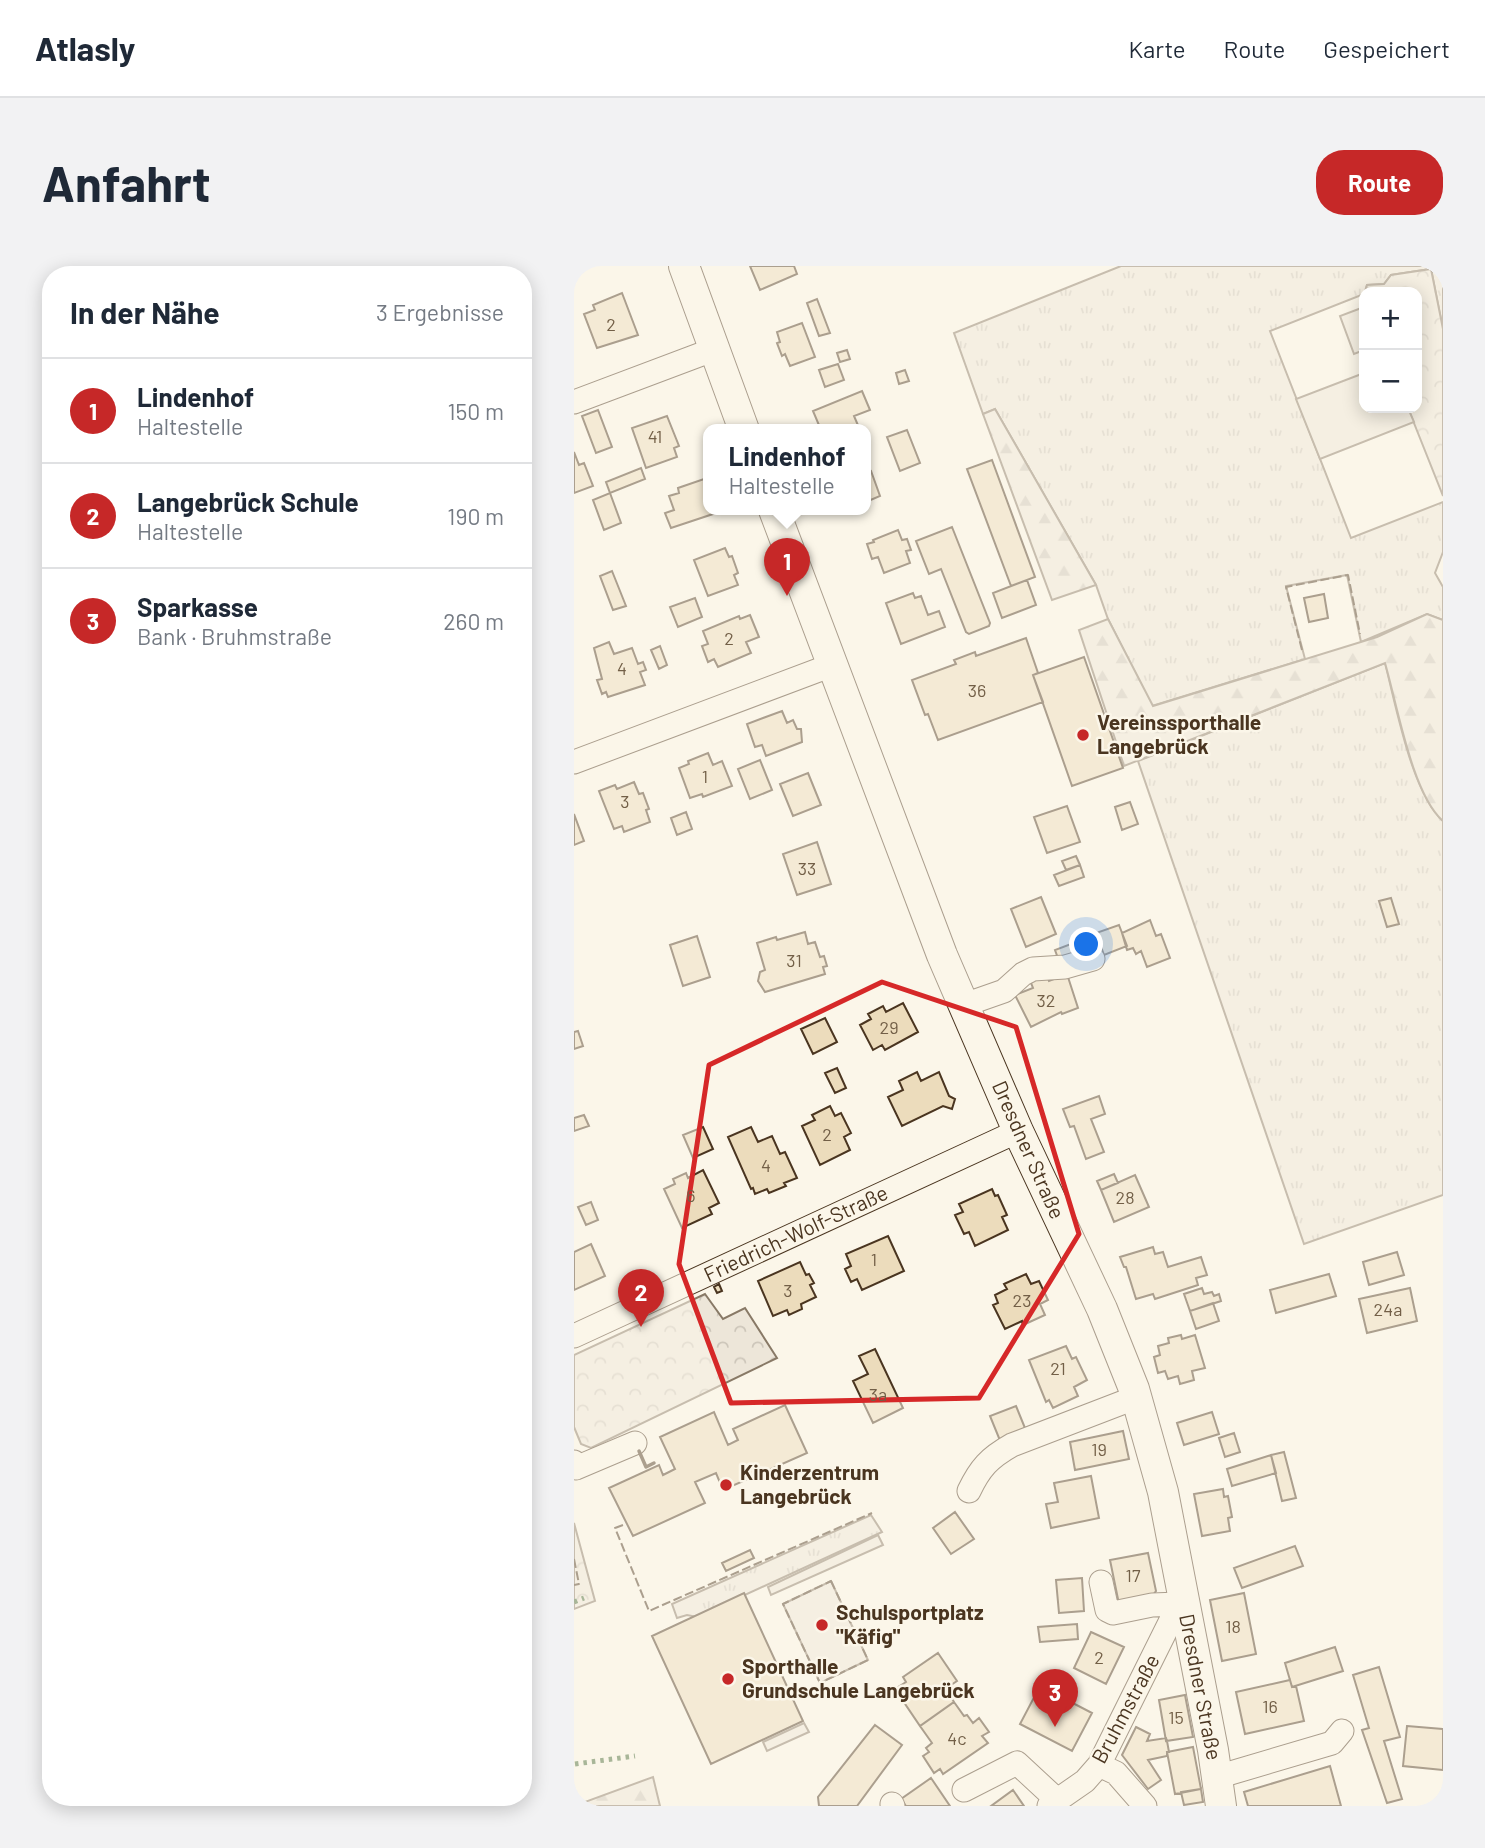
<!DOCTYPE html>
<html lang="de">
<head>
<meta charset="utf-8">
<style>
  :root { --surface:#fff; --page:#f2f2f3; --text:#1f2937; --muted:#747a83; --line:#e0e1e3; --accent:#c62828 }
  body { margin:0; font-family:Barlow,sans-serif; background:var(--page); color:var(--text) }
  .controls { position:absolute; right:21px; top:21px; display:grid; overflow:hidden; border-radius:14px; box-shadow:0 4px 18px #0003 }
  .controls button { width:63px; height:63px; display:grid; place-items:center; padding:0; border:0; border-bottom:2px solid var(--line); background:var(--surface); color:var(--text); font:35px sans-serif }
  .you { position:absolute; left:513px; top:679px; width:24px; height:24px; margin:-18px; border:5px solid #fff; border-radius:50%; background:#1a73e8; box-shadow:0 0 0 10px #1a73e833 }
  .badge { display:grid; place-items:center; width:46px; height:46px; border-radius:50%; background:var(--accent); color:#fff; font-size:23px; font-weight:700 }
  .pin { position:absolute; translate:-50% -58px; filter:drop-shadow(0 2px 4px #0008) }
  .pin::after { content:''; position:absolute; top:37px; width:24px; height:21px; background:inherit; clip-path:polygon(0 0,100% 0,50% 100%) }
  .popup { position:absolute; left:129px; top:158px; width:168px; height:91px; box-sizing:border-box; display:grid; place-content:center; border-radius:14px; background:var(--surface); filter:drop-shadow(0 2px 5px #0005); font-size:23px; white-space:nowrap; color:var(--muted) }
  .popup b { font-size:26px; color:var(--text) }
  .popup::after { content:''; position:absolute; left:50%; top:100%; margin-left:-14px; border:14px solid transparent; border-top-color:var(--surface) }
  .list { margin:0; padding:0; list-style:none }
  h2 { display:flex; justify-content:space-between; align-items:center; height:91px; margin:0; padding:0 28px; font-size:30px }
  h2 small { font-size:23px; font-weight:400; color:var(--muted) }
  .list li { display:grid; grid-template-columns:46px 1fr auto; gap:21px; align-items:center; box-sizing:border-box; height:105px; padding:0 28px; border-top:2px solid var(--line) }
  .list b { display:block; font-size:26px; white-space:nowrap }
  .list p { margin:0; font-size:23px; white-space:nowrap; color:var(--muted) }
  .list em { font-size:23px; font-style:normal; color:var(--muted) }
  .map { position:relative; flex:none; width:869px; height:1540px; overflow:hidden; border-radius:28px }
  header { display:flex; align-items:center; gap:42px; box-sizing:border-box; height:98px; padding:0 35px; background:var(--surface); border-bottom:2px solid var(--line) }
  header strong { font-size:33px }
  nav { display:flex; gap:38px; margin-inline-start:auto; font-size:24px }
  .intro { display:flex; align-items:center; justify-content:space-between; box-sizing:border-box; height:168px; padding:0 42px }
  h1 { margin:0; font-size:49px }
  .button { padding:18px 32px; border-radius:28px; background:var(--accent); color:#fff; font-size:24px; font-weight:700 }
  main { display:flex; gap:42px; padding:0 42px }
  aside { flex:1; background:var(--surface); border-radius:28px; box-shadow:0 4px 18px #0003 }
  .map>svg:first-child { display:block }
  .grass { fill:url(#grass-tufts); stroke:#887966; stroke-width:2 }
  .forest { fill:url(#forest-firs); stroke:#887966; stroke-width:2 }
  .park { fill:url(#park-crowns); stroke:#887966; stroke-width:2 }
  .garden { fill:#ede6d9; stroke:#887966; stroke-width:2 }
  .building { fill:#ecdcbc; stroke:#4a3520; stroke-width:2 }
  .lines { fill:none; stroke-linecap:round; stroke-linejoin:round }
  .minor-casing { stroke:#4a3520; stroke-width:25 }
  .major-casing { stroke:#4a3520; stroke-width:32 }
  .minor { stroke:#fbf6e9; stroke-width:23 }
  .major { stroke:#fbf6e9; stroke-width:30 }
  .hedge { stroke:#436837; stroke-width:5; stroke-dasharray:3.5 5; stroke-linecap:butt }
  .fence { stroke:#4a3520; stroke-width:2; stroke-dasharray:9 3.5; stroke-linecap:butt }
  .wall { stroke:#4a3520; stroke-width:3.5 }
  .marked { fill:none; stroke:#d62828; stroke-width:5; stroke-linejoin:round }
  .poi-dot { fill:#c62828; stroke:#fbf6e9; stroke-width:2.5 }
  .labels { text-anchor:middle; stroke-width:5; stroke-linejoin:round; paint-order:stroke }
  .number-label { font-size:18px; fill:#725f47 }
  .poi-label { font-size:21px; font-weight:bold; fill:#4a3520; stroke:#fbf6e9; text-anchor:start }
  .street-label { font-size:21px; fill:#4a3520; stroke:#fbf6e9 }
</style>
</head>
<body>
<header>
<strong>Atlasly</strong>
<nav><a>Karte</a><a>Route</a><a>Gespeichert</a></nav>
</header>
<div class="intro"><h1>Anfahrt</h1><a class="button">Route</a></div>
<main>
<aside>
<h2>In der Nähe<small>3 Ergebnisse</small></h2>
<ul class="list">
<li><span class="badge">1</span><div><b>Lindenhof</b><p>Haltestelle</p></div><em>150 m</em></li>
<li><span class="badge">2</span><div><b>Langebrück Schule</b><p>Haltestelle</p></div><em>190 m</em></li>
<li><span class="badge">3</span><div><b>Sparkasse</b><p>Bank · Bruhmstraße</p></div><em>260 m</em></li>
</ul>
</aside>
<div class="map">
<svg width="869" height="1540" viewBox="0 0 869 1540">
  <defs>
    <pattern id="grass-tufts" width="24" height="20" patternUnits="userSpaceOnUse" patternTransform="scale(1.75)"><rect width="24" height="20" fill="#ede6d9"/><path d="M3 7l-1-3M5 7V3M7 7l1-3M15 17l-1-3M17 17v-4M19 17l1-3" fill="none" stroke="#cdc6ba"/></pattern>
    <pattern id="forest-firs" width="22" height="20" patternUnits="userSpaceOnUse" patternTransform="scale(1.75)"><rect width="22" height="20" fill="#ede6d9"/><path d="M5 1l3.5 6h-7zM16 11l3.5 6h-7z" fill="#cdc6ba"/></pattern>
    <pattern id="park-crowns" width="20" height="18" patternUnits="userSpaceOnUse" patternTransform="scale(1.75)"><rect width="20" height="18" fill="#ede6d9"/><path d="M2 6a3 3 0 1 1 6 0M12 15a3 3 0 1 1 6 0" fill="none" stroke="#cdc6ba"/></pattern>
  </defs>
  <rect width="100%" height="100%" fill="#fbf6e9"/>
  <path class="grass" d="M547,0H869V63L857,3L817,9L810,18L793,19L790,28L696,65L777,272L869,236V286L861,307L869,321V354L853,348L787,376L773,309L712,320L731,393L578,440L534,353L522,319L421,143L409,148L380,67Z
    M811,397C822,439 838,528 869,555V929L730,978L564,495Z
    M297,1249L308,1266L123,1351L113,1349L103,1352L98,1338Z"/>
  <path class="forest" d="M421,143L522,319L478,334L409,148Z
    M853,348L869,354V555C838,528 823,438 811,397L550,500L505,364L534,353L579,440L803,371Z
    M79,1511L86,1540H0Z"/>
  <path class="park" d="M857,3L869,63V230L834,142H843V26H790V30L793,19L810,18L817,9Z
    M131,1028L149,1053L171,1042L203,1092L17,1182L7,1178L0,1161V1089Z
    M0,1257L21,1335L0,1343Z"/>
  <path class="garden" d="M790,41V84L780,88L766,50Z
    M790,107V142H834L840,156L746,193L722,133Z
    M304,1269L309,1279L197,1329L194,1321Z
    M257,1315L294,1394L246,1417L209,1338Z
    M230,1457L235,1466L193,1485L189,1476Z"/>
  <path class="building" d="M176,0H220L223,8L186,24Z
    M48,27L64,69L23,82L10,48L21,44L19,39Z
    M243,33L256,67L245,70L233,37Z
    M228,57L241,91L216,100L211,88L208,90L203,77L206,76L203,66Z
    M273,84L276,93L266,96L263,87Z
    M264,98L270,114L251,121L245,104Z
    M331,104L335,115L325,118L322,107Z
    M288,125L296,144L280,150L286,164H247L239,145Z
    M24,144L38,181L22,187L8,150Z
    M93,150L105,180L100,182L103,191L72,202L58,162Z
    M333,164L346,197L326,205L313,171Z
    M0,186L5,199L10,197L19,220L0,227Z
    M418,194L461,311L437,320L393,203Z
    M292,199L294,206L297,205L306,230L292,236Z
    M67,202L71,213L36,227L32,216Z
    M130,213L134,225V244H141L142,247L97,262L91,247L100,244L95,230L105,227L104,222Z
    M36,227L47,257L30,264L19,234Z
    M378,261L416,357L415,360L395,368L392,366L367,303L355,308L342,275Z
    M324,264L328,274L333,273L337,284L332,285L336,297L310,307L304,291L298,293L293,278L300,276L299,274Z
    M151,282L155,291L158,290L164,307L160,309L164,319L134,330L120,294Z
    M38,305L52,340L39,344L26,310Z
    M453,314L462,339L428,352L419,327Z
    M339,327L341,332L347,330L354,349L365,345L371,361L327,378L312,337Z
    M750,328L754,352L735,356L730,332Z
    M121,332L128,351L104,361L96,341Z
    M176,349L185,371L172,376L177,387L144,401L140,393L134,396L128,380L134,378L129,365L165,350L166,353Z
    M452,372L464,407L459,409L469,436L364,474L354,448L351,449L338,414L382,398L380,394L401,386L402,390Z
    M35,376L40,388L58,382L64,398L69,396L72,404L66,406L71,419L34,431L32,426L28,428L23,414L28,413L20,382Z
    M86,380L93,399L85,403L77,384Z
    M510,391L549,502L498,520L459,409Z
    M208,445L213,457L219,454L223,463H227L228,476L192,490L188,479L181,481L173,458Z
    M134,487L139,499L148,495L158,520L129,531L128,528L116,532L105,502L115,498L114,495Z
    M186,494L198,524L176,533L164,503Z
    M234,507L247,539L219,550L206,518Z
    M60,516L65,528L69,527L75,543L72,544L76,556L50,566L48,560L40,563L25,525L41,519L43,523Z
    M556,536L564,558L548,564L541,541Z
    M493,540L506,576L473,587L460,551Z
    M112,546L118,563L103,569L97,552Z
    M0,548L10,575L0,579Z
    M243,576L257,618L223,629L209,588Z
    M502,590L506,599L492,604L488,595Z
    M506,599L510,611L485,620L480,609Z
    M467,631L482,668L452,681L437,643Z
    M817,632L825,658L813,661L805,635Z
    M576,654L582,670L587,668L596,692L573,701L567,685L562,688L559,682L553,684L548,667Z
    M545,659L553,680L530,689L522,667Z
    M231,666L234,678L241,676L246,691L250,690L253,700L249,701L251,708L191,726L184,715L186,706L191,704L183,677L202,671L203,674Z
    M123,670L136,711L109,720L96,679Z
    M510,673L514,684L485,695L481,684Z
    M472,706L475,715L493,708L504,742L488,748L487,746L457,761L441,729L459,722L455,712Z
    M329,737L344,766L311,784L308,779L299,784L286,759L297,753L294,748L309,740L312,746Z
    M251,752L263,776L239,788L227,763Z
    M4,765L9,780L0,783V766Z
    M263,802L272,822L261,827L251,807Z
    M343,806L347,815L365,806L375,830L381,833L378,843L369,840L328,860L314,831L329,824L325,815Z
    M525,830L531,848L517,853L530,886L512,893L500,860L496,861L489,843Z
    M256,840L261,850L267,847L277,867L270,871L276,884L246,899L228,860L241,854L238,849Z
    M10,849L15,860L0,865V852Z
    M129,861L139,883L119,892L109,869Z
    M177,861L184,876L198,870L206,888L211,886L223,912L210,917L212,920L195,927L193,923L181,928L179,922L177,923L154,871Z
    M129,904L145,937L135,942L138,948L108,962L90,923L101,918L99,913L112,907L114,912Z
    M540,908L544,917L527,924L523,915Z
    M561,909L575,941L540,956L527,924Z
    M418,923L421,930L424,929L433,949L428,951L434,964L401,980L395,966L390,968L381,949L389,946L385,938Z
    M17,936L24,954L12,959L4,941Z
    M314,970L330,1005L288,1024L283,1013L277,1016L271,1003L277,1000L272,988Z
    M17,978L31,1010L0,1024V986Z
    M579,981L581,988L589,986L594,1001L627,991L633,1009L622,1012L624,1019L581,1033L579,1028L562,1033L552,1001H550L546,991Z
    M823,986L830,1009L795,1019L789,996Z
    M226,996L232,1009L235,1008L240,1017L236,1019L242,1031L227,1038L228,1043L215,1049L213,1044L199,1050L184,1015Z
    M452,1008L457,1018L465,1015L474,1034L466,1038L471,1049L449,1059L448,1055L431,1063L419,1039L424,1037L421,1029L433,1023L430,1018Z
    M755,1008L762,1030L702,1047L696,1024Z
    M145,1018L148,1025L143,1027L140,1021Z
    M628,1022L630,1028L638,1026L640,1030L645,1028L647,1035L616,1045L610,1028Z
    M836,1022L843,1055L793,1067L785,1033Z
    M639,1037L645,1055L622,1063L616,1045Z
    M607,1069L608,1073L621,1069L631,1102L618,1105L620,1114L606,1118L604,1110L594,1113L591,1105L584,1107L580,1091L586,1089L584,1080L595,1077L594,1072Z
    M492,1080L498,1093L502,1091L513,1114L500,1121L504,1130L479,1142L475,1134L472,1136L455,1094Z
    M301,1083L329,1142L299,1157L279,1115L294,1108L285,1090Z
    M211,1139L233,1187L149,1224L142,1207L121,1216L131,1237L59,1270L35,1222L85,1199L89,1209L101,1203L86,1171L140,1146L154,1179L164,1174L159,1163Z
    M442,1140L453,1167L427,1177L416,1150Z
    M638,1146L645,1168L610,1179L603,1157Z
    M549,1165L555,1193L501,1204L496,1176Z
    M660,1167L666,1186L651,1191L645,1172Z
    M710,1186L722,1232L708,1235L697,1189Z
    M697,1189L702,1207L658,1220L653,1203Z
    M517,1210L525,1252L477,1262L472,1238L484,1236L480,1217Z
    M649,1223L650,1231L654,1230L658,1251L654,1252L656,1265L628,1270L620,1228Z
    M381,1246L400,1273L377,1288L359,1262Z
    M721,1280L729,1300L668,1322L660,1302Z
    M176,1284L180,1292L152,1305L148,1297Z
    M574,1287L582,1325L576,1333L545,1338L536,1294Z
    M508,1312L510,1345L485,1347L482,1314Z
    M170,1327L229,1455L137,1498L78,1370Z
    M670,1327L682,1388L648,1395L636,1334Z
    M503,1358L504,1373L466,1376L464,1361Z
    M517,1366L550,1381L532,1418L500,1402Z
    M761,1381L769,1405L718,1421L711,1397Z
    M364,1387L383,1415L371,1423L380,1436L346,1460L321,1423L332,1416L329,1411Z
    M805,1401L826,1471L810,1475L828,1533L813,1537L788,1464L795,1462L779,1409Z
    M716,1414L718,1421L722,1420L730,1455L671,1468L662,1426Z
    M466,1420L518,1447L498,1485L446,1458Z
    M611,1429L619,1471L592,1475L585,1434Z
    M380,1436L390,1450L393,1449L399,1457L405,1452L415,1466L408,1470L414,1477L369,1508L366,1503L360,1507L349,1490L355,1486L352,1482L358,1477L346,1460Z
    M301,1459L328,1479L283,1540H245L244,1531Z
    M833,1460L869,1463V1504L829,1500Z
    M562,1461L576,1468L573,1475L592,1472L593,1475L595,1486H593V1490L574,1494L587,1514L574,1523L548,1489Z
    M619,1481L627,1523L601,1528L593,1486Z
    M756,1500L767,1540H674L670,1526Z
    M357,1512L376,1540H332L327,1533Z
    M627,1523L629,1536L610,1539L607,1526Z
    M439,1524L450,1540H417Z"/>
  <g class="lines">
    <g class="minor-casing">
      <path id="minor" d="M0,136L141,83
        M0,496L258,399
        M390,739L430,725L449,708L459,703L491,701L519,693
        M0,1070L444,865
        M0,1196L2,1202L61,1177
        M395,1225C406,1202 415,1192 438,1179L563,1131
        M527,1316L533,1344L539,1347L578,1339L605,1338
        M525,1499L542,1507L571,1540
        M643,1511L758,1477L768,1465
        M390,1524L443,1497L483,1534
        M318,1538L319,1540
        M475,1540L511,1515L525,1499L609,1330"/>
    </g>
    <g class="major-casing">
      <path id="major" d="M110,0L170,164
        M200,244L368,689L444,865L528,1043L560,1123L589,1226L639,1484L647,1540"/>
    </g>
    <use href="#minor" class="minor"/>
    <use href="#major" class="major"/>
    <path class="hedge" d="M0,1336L10,1332
      M1,1498L61,1490"/>
    <path class="fence" d="M728,384L712,321L774,309L786,368
      M49,1259L41,1262L75,1345L298,1247
      M0,1293L5,1318L0,1319
      M257,1315L294,1394L246,1417L209,1338Z"/>
    <path class="wall" d="M65,1185L72,1201L80,1197"/>
  </g>
  <path d="M0 0H869V1540H0ZM308,716L442,761L505,968L405,1132L157,1137L105,998L135,799Z" fill="#fbf6e9" fill-opacity=".55" fill-rule="evenodd"/>
  <path class="marked" d="M308,716L442,761L505,968L405,1132L157,1137L105,998L135,799Z"/>
  <g class="poi-dot">
    <circle cx="509" cy="469" r="7"/>
    <circle cx="152" cy="1219" r="7"/>
    <circle cx="248" cy="1359" r="7"/>
    <circle cx="154" cy="1413" r="7"/>
  </g>
  <g class="labels">
    <g class="number-label">
      <text x="37" y="65">2</text>
      <text x="81" y="177">41</text>
      <text x="155" y="379">2</text>
      <text x="48" y="409">4</text>
      <text x="403" y="431">36</text>
      <text x="131" y="517">1</text>
      <text x="51" y="542">3</text>
      <text x="233" y="609">33</text>
      <text x="220" y="701">31</text>
      <text x="472" y="741">32</text>
      <text x="315" y="768">29</text>
      <text x="253" y="875">2</text>
      <text x="192" y="906">4</text>
      <text x="117" y="936">6</text>
      <text x="551" y="938">28</text>
      <text x="300" y="1000">1</text>
      <text x="214" y="1031">3</text>
      <text x="448" y="1041">23</text>
      <text x="814" y="1050">24a</text>
      <text x="484" y="1109">21</text>
      <text x="304" y="1135">3a</text>
      <text x="525" y="1190">19</text>
      <text x="559" y="1316">17</text>
      <text x="659" y="1367">18</text>
      <text x="525" y="1398">2</text>
      <text x="696" y="1447">16</text>
      <text x="602" y="1458">15</text>
      <text x="383" y="1479">4c</text>
    </g>
    <g class="poi-label">
      <text x="523" y="464">Vereinssporthalle<tspan x="523" dy="24">Langebrück</tspan></text>
      <text x="166" y="1214">Kinderzentrum<tspan x="166" dy="24">Langebrück</tspan></text>
      <text x="262" y="1354">Schulsportplatz<tspan x="262" dy="24">"Käfig"</tspan></text>
      <text x="168" y="1408">Sporthalle<tspan x="168" dy="24">Grundschule Langebrück</tspan></text>
    </g>
    <g class="street-label">
      <text transform="translate(454 884) rotate(66)" y="7">Dresdner Straße</text>
      <text transform="translate(222 968) rotate(-25)" y="7">Friedrich-Wolf-Straße</text>
      <text transform="translate(626 1421) rotate(79)" y="7">Dresdner Straße</text>
      <text transform="translate(552 1443) rotate(-62)" y="7">Bruhmstraße</text>
    </g>
  </g>
</svg>
<div class="controls">
<button>+</button>
<button>−</button>
</div>
<div class="you"></div>
<div class="pin badge" style="left:213px;top:330px">1</div>
<div class="popup"><b>Lindenhof</b>Haltestelle</div>
<div class="pin badge" style="left:67px;top:1061px">2</div>
<div class="pin badge" style="left:481px;top:1461px">3</div>
</div>
</main>
</body>
</html>
